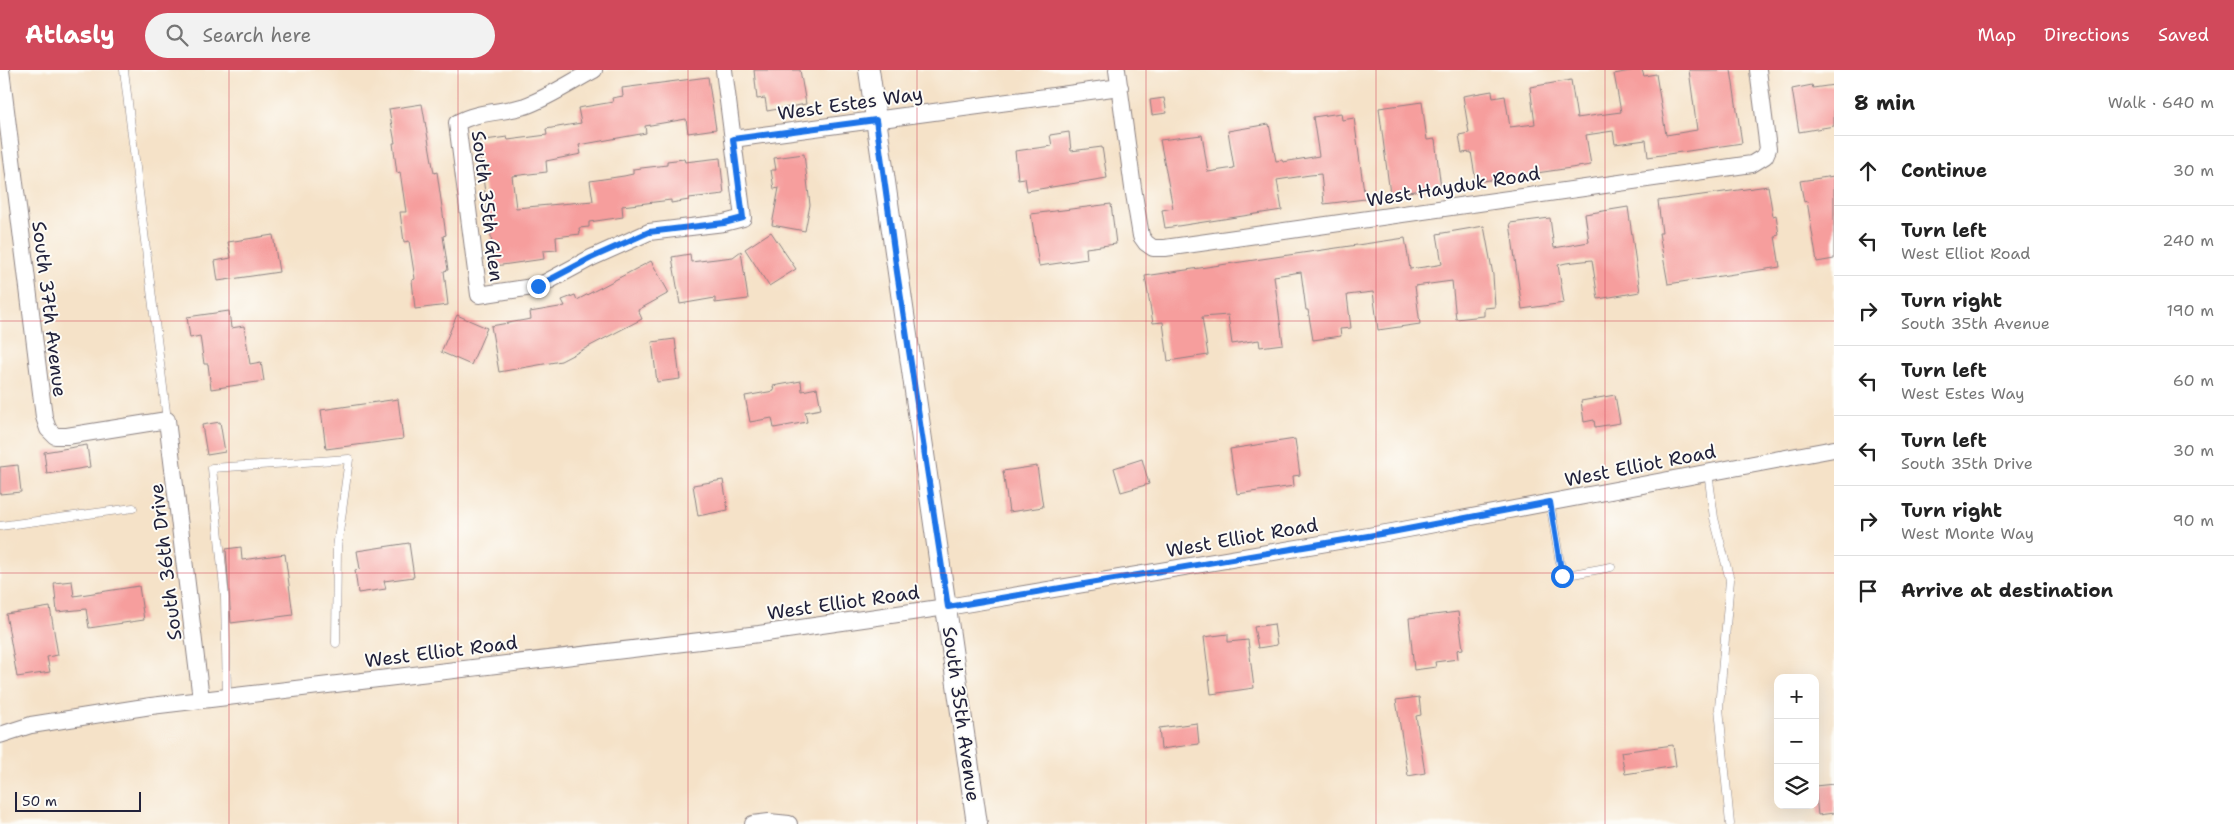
<!DOCTYPE html>
<html lang="en">
<head>
<meta charset="utf-8">
<style>
  :root { --surface:#fff; --page:#f2f2f2; --text:#222; --muted:#767676; --line:#e0e0e0; --accent:#d1495b }
  body { margin:0; font-family:"Shantell Sans",sans-serif; background:var(--page); color:var(--text) }
  .controls { position:absolute; right:15px; bottom:15px; display:grid; overflow:hidden; border-radius:10px; box-shadow:0 5px 20px #0002 }
  .controls button { width:45px; height:45px; display:grid; place-items:center; padding:0; border:0; border-bottom:1px solid var(--line); background:var(--surface); color:var(--text); font:25px sans-serif }
  .scale { position:absolute; left:15px; bottom:12px; width:126px; box-sizing:border-box; padding-left:5px; border:2px solid #22223b; border-top:0; font-size:14px; line-height:18px; white-space:nowrap; color:#22223b; -webkit-text-stroke:4px #fdfcf7; paint-order:stroke }
  .stop { position:absolute; width:15px; height:15px; margin:-11px; border:4px solid #1a73e8; border-radius:50%; background:#fff }
  .stop.end { background:#1a73e8; border-color:#fff; box-shadow:0 1px 5px #0008 }
  .list { margin:0; padding:0; list-style:none }
  h2 { display:flex; justify-content:space-between; align-items:center; height:65px; margin:0; padding:0 20px; font-size:21px }
  h2 small { font-size:16px; font-weight:400; color:var(--muted) }
  .list li { display:grid; grid-template-columns:32px 1fr auto; gap:15px; align-items:center; box-sizing:border-box; height:70px; padding:0 20px; border-top:1px solid var(--line) }
  .list b { display:block; font-size:19px; white-space:nowrap }
  .list p { margin:0; font-size:16px; white-space:nowrap; color:var(--muted) }
  .list em { font-size:16px; font-style:normal; color:var(--muted) }
  .icon { flex:none; width:28px; height:28px; fill:none; stroke:currentColor; stroke-width:2; stroke-linecap:round; stroke-linejoin:round }
  .map { position:relative; flex:none; width:1834px; height:754px; overflow:hidden }
  header { display:flex; align-items:center; gap:30px; box-sizing:border-box; height:70px; padding:0 25px; background:var(--accent); color:#fff }
  header strong { font-size:24px }
  nav { display:flex; gap:28px; margin-inline-start:auto; font-size:18px }
  .search { width:350px; height:45px; background:var(--page); display:flex; align-items:center; gap:12px; box-sizing:border-box; padding:0 18px; border-radius:28px; color:var(--muted); font-size:19px }
  main { display:flex }
  aside { flex:1; background:var(--surface) }
  .map>svg:first-child { display:block }
  .building { fill:#f69e9d }
  .lines { fill:none; stroke-linecap:round; stroke-linejoin:round }
  .service-casing { stroke:#8c8282; stroke-width:9 }
  .minor-casing { stroke:#8c8282; stroke-width:18 }
  .tertiary-casing { stroke:#8c8282; stroke-width:22 }
  .service { stroke:#fff; stroke-width:8 }
  .minor { stroke:#fff; stroke-width:16 }
  .tertiary { stroke:#fff; stroke-width:20 }
  .route { stroke:#1a73e8; stroke-width:6 }
  .grid { fill:none; stroke:#d1495b; stroke-width:1; stroke-opacity:0.55 }
  .labels { text-anchor:middle; stroke-width:4; stroke-linejoin:round; paint-order:stroke }
  .street-label { font-size:19px; fill:#22223b; stroke:#fdfcf7 }
</style>
</head>
<body>
<header>
<strong>Atlasly</strong>
<div class="search"><svg class="icon" aria-label="search" viewBox="0 0 24 24"><circle cx="10" cy="10" r="6"/><path d="M15 15l6 6"/></svg>Search here</div>
<nav><a>Map</a><a>Directions</a><a>Saved</a></nav>
</header>
<main>
<div class="map">
<svg width="1834" height="754" viewBox="0 0 1834 754">
  <rect width="100%" height="100%" fill="#fdfcf7"/>
  <filter id="ink" filterUnits="userSpaceOnUse"><feTurbulence type="fractalNoise" baseFrequency=".02" numOctaves="2"/><feDisplacementMap in="SourceGraphic" scale="10" xChannelSelector="R" yChannelSelector="G"/><feConvolveMatrix kernelMatrix="1 2 1 2 8 2 1 2 1" color-interpolation-filters="sRGB"/></filter>
  <filter id="wash" filterUnits="userSpaceOnUse"><feTurbulence type="fractalNoise" baseFrequency=".0096" numOctaves="4" result="noise"/><feDisplacementMap in="SourceGraphic" scale="20" xChannelSelector="R" yChannelSelector="G"/><feGaussianBlur stdDeviation="1.12" result="paint"/><feColorMatrix in="noise" values="0 0 0 0 0 0 0 0 0 0 0 0 0 0 0 0 0 1.4 0 .05"/><feComposite in="paint" operator="in"/></filter>
  <g filter="url(#wash)">
    <rect width="100%" height="100%" fill="#f5e2c8"/>
    <g id="blocks">
      <path class="building" d="M754,0H800L806,34L767,41L765,28L757,29Z
        M1635,0H1642L1644,6L1656,4L1666,65L1697,60L1689,0H1731L1742,73L1648,87L1646,70L1615,74L1613,61L1586,65L1591,95L1476,112L1471,82L1462,83L1459,65L1469,63L1463,26L1492,21L1493,28L1505,26L1510,57L1535,54L1530,17L1571,10L1577,48L1598,45L1621,42L1614,4Z
        M708,7L716,59L688,63L686,49L645,56L646,63L579,75L581,84L546,91L547,102L512,106L516,138L593,131L590,111L624,106L633,104V99L667,95V91L684,89L685,92L720,88L724,124L689,128V130L671,133V130L622,136L623,147L589,152V157L579,158L580,164L556,167L557,180L543,181L544,189L495,196L478,71L507,67L508,70L547,65L546,59L581,53L578,38L613,32L612,28L623,26L622,18Z
        M1812,15L1813,18L1834,15V56L1799,62L1792,19Z
        M1164,28L1167,43L1152,45L1150,30Z
        M1422,32L1427,70L1435,69L1441,118L1390,124L1379,38Z
        M422,34L434,103L437,102L446,165L443,166L448,200L444,201L448,235L415,239L412,210L415,209L409,171L404,172L400,142H406L400,102L397,103L393,73H395L389,39Z
        M1341,43L1342,50L1354,48L1365,129L1324,134L1321,104L1310,105L1277,110L1282,140L1165,158L1162,140L1173,138L1160,70L1202,65L1208,102L1234,98L1228,61L1269,54L1276,91L1282,90L1283,92L1319,86L1313,47Z
        M1069,62L1071,81L1102,77L1107,108L1027,121L1025,108L1018,109L1015,81L1052,76L1050,65Z
        M804,84L810,135L805,161L772,155L779,118L774,119L771,100H776L774,88Z
        M1834,106V189L1817,192L1807,131L1804,132L1800,111Z
        M1768,116L1773,146L1776,145L1779,165L1775,166L1780,197L1668,214L1659,163H1662L1658,131Z
        M1111,134L1116,174L1086,178L1087,189L1039,196L1031,144Z
        M1628,137L1640,222L1598,229L1592,190L1566,193L1558,195L1564,233L1522,239L1510,153L1550,148L1554,178L1589,172L1585,144Z
        M1484,156L1493,205L1495,237L1484,238V246L1456,249L1452,211L1415,216L1420,254L1378,260L1373,222L1347,225L1351,258L1340,259L1341,266L1313,270L1308,240H1306L1301,202L1274,206L1283,274L1260,277L1259,270L1232,274L1228,245L1202,247L1208,285L1168,291L1163,252L1153,253L1145,206L1405,168L1410,199L1438,195L1442,194L1437,164Z
        M771,162L796,199L769,216L745,179Z
        M273,165L279,202L218,211L215,191L231,188L228,172Z
        M741,181L748,229L715,233V228L680,234L672,187L690,184L691,192L733,187Z
        M651,191L669,223L638,240L642,249L561,291L499,302L491,256L531,249L530,242L565,236L562,230L575,225L577,230Z
        M229,241L231,258L244,256L250,294L261,292L264,311L211,319L208,294H204L200,266L190,268L187,247Z
        M457,245L487,258L471,295L441,282Z
        M675,269L680,309L657,312L652,272Z
        M801,311L802,321L817,318L821,339L805,342L807,352L774,358L772,348L750,352L745,326L774,321L773,316Z
        M1615,325L1620,353L1595,357L1594,350L1584,352L1581,331Z
        M398,329L403,369L326,379L321,340Z
        M220,352L225,382L207,385L202,355Z
        M1295,369L1300,405L1293,406L1294,416L1237,424L1230,379Z
        M87,375L90,397L47,404L44,382Z
        M1142,389L1149,414L1121,422L1114,398Z
        M18,395L21,422L0,424V397Z
        M1037,396L1043,437L1009,442L1003,401Z
        M723,410L728,440L698,446L693,415Z
        M409,473L414,507L384,511L386,519L358,523L355,500L360,499L357,481Z
        M241,477L242,490L285,484L293,545L231,553L226,479Z
        M72,511L74,526L139,516L144,550L89,558L86,539L57,542L54,513Z
        M50,537L58,585L47,587L50,602L17,607L6,544Z
        M1458,542L1463,579L1457,580L1458,589L1435,592L1436,597L1414,600L1409,548Z
        M1274,554L1277,575L1258,578L1254,557Z
        M1228,564V572L1248,570L1254,618L1211,624L1204,567Z
        M1419,627L1421,645L1416,646L1425,703L1408,706L1396,630Z
        M1197,653L1199,674L1161,679L1159,658Z
        M1673,675L1676,696L1625,704L1621,682Z
        M1834,714V743L1818,745L1815,716Z"/>
    </g>
  </g>
  <g filter="url(#ink)">
    <use href="#blocks" fill-opacity="0" stroke="#8c8282" stroke-width="1"/>
    <g class="lines">
      <g class="service-casing">
        <path id="service" d="M124,0L167,350
          M1708,402L1714,448L1730,510L1719,638L1730,754
          M1550,432L1562,506L1611,497
          M0,456L133,438
          M227,626L225,528L212,398L349,389L337,478L336,573"/>
      </g>
      <g class="minor-casing">
        <path id="minor" d="M1,0L44,347L48,359L55,366H67L167,350L201,629
          M594,0C573,11 548,28 525,36C503,43 477,41 457,53L479,225L539,216L591,188L649,162L724,153L743,148L724,0
          M1117,0L1133,118L1141,166L1146,173L1153,178H1165L1752,94L1765,86L1768,79L1758,0
          M733,69L1120,17
          M0,665L31,655L151,636L759,564L953,536L1392,462L1834,379
          M753,754L769,752L789,754"/>
      </g>
      <g class="tertiary-casing">
        <path id="tertiary" d="M869,0C903,252 943,502 977,754"/>
      </g>
      <use href="#service" class="service"/>
      <use href="#minor" class="minor"/>
      <use href="#tertiary" class="tertiary"/>
    </g>
  </g>
  <g class="lines" filter="url(#ink)">
    <path class="route" d="M538,216L591,188L649,162L724,153L743,148L733,69L876,50L897,202L948,537L1392,462L1550,432L1562,506"/>
  </g>
  <path class="grid" d="M229,0V754M458,0V754M688,0V754M917,0V754M1146,0V754M1376,0V754M1605,0V754M0,251H1834M0,503H1834"/>
  <g class="labels">
    <g class="street-label">
      <text transform="translate(850 33) rotate(-8)" y="7">West Estes Way</text>
      <text transform="translate(1453 116) rotate(-9)" y="7">West Hayduk Road</text>
      <text transform="translate(488 136) rotate(83)" y="7">South 35th Glen</text>
      <text transform="translate(50 239) rotate(83)" y="7">South 37th Avenue</text>
      <text transform="translate(1640 395) rotate(-11)" y="7">West Elliot Road</text>
      <text transform="translate(1242 467) rotate(-10)" y="7">West Elliot Road</text>
      <text transform="translate(165 492) rotate(-97)" y="7">South 36th Drive</text>
      <text transform="translate(843 532) rotate(-8)" y="7">West Elliot Road</text>
      <text transform="translate(441 581) rotate(-7)" y="7">West Elliot Road</text>
      <text transform="translate(962 644) rotate(82)" y="7">South 35th Avenue</text>
    </g>
  </g>
</svg>
<div class="controls">
<button>+</button>
<button>−</button>
<button><svg class="icon" aria-label="layers" viewBox="0 0 24 24"><path d="M12 4l9 5-9 5-9-5zM3 14l9 5 9-5"/></svg></button>
</div>
<div class="scale">50 m</div>
<div class="stop" style="left:1562px;top:506px"></div>
<div class="stop end" style="left:538px;top:216px"></div>
</div>
<aside>
<h2>8 min<small>Walk · 640 m</small></h2>
<ul class="list">
<li><svg class="icon" aria-label="ahead" viewBox="0 0 24 24"><path d="M12 20V5M6 11l6-6 6 6"/></svg><div><b>Continue</b></div><em>30 m</em></li>
<li><svg class="icon" aria-label="left" viewBox="0 0 24 24"><path d="M17 20v-9H6M10 6l-5 5 5 5"/></svg><div><b>Turn left</b><p>West Elliot Road</p></div><em>240 m</em></li>
<li><svg class="icon" aria-label="right" viewBox="0 0 24 24"><path d="M7 20v-9h11M14 6l5 5-5 5"/></svg><div><b>Turn right</b><p>South 35th Avenue</p></div><em>190 m</em></li>
<li><svg class="icon" aria-label="left" viewBox="0 0 24 24"><path d="M17 20v-9H6M10 6l-5 5 5 5"/></svg><div><b>Turn left</b><p>West Estes Way</p></div><em>60 m</em></li>
<li><svg class="icon" aria-label="left" viewBox="0 0 24 24"><path d="M17 20v-9H6M10 6l-5 5 5 5"/></svg><div><b>Turn left</b><p>South 35th Drive</p></div><em>30 m</em></li>
<li><svg class="icon" aria-label="right" viewBox="0 0 24 24"><path d="M7 20v-9h11M14 6l5 5-5 5"/></svg><div><b>Turn right</b><p>West Monte Way</p></div><em>90 m</em></li>
<li><svg class="icon" aria-label="arrive" viewBox="0 0 24 24"><path d="M6 21V4h12l-3 4 3 4H6"/></svg><div><b>Arrive at destination</b></div></li>
</ul>
</aside>
</main>
</body>
</html>
